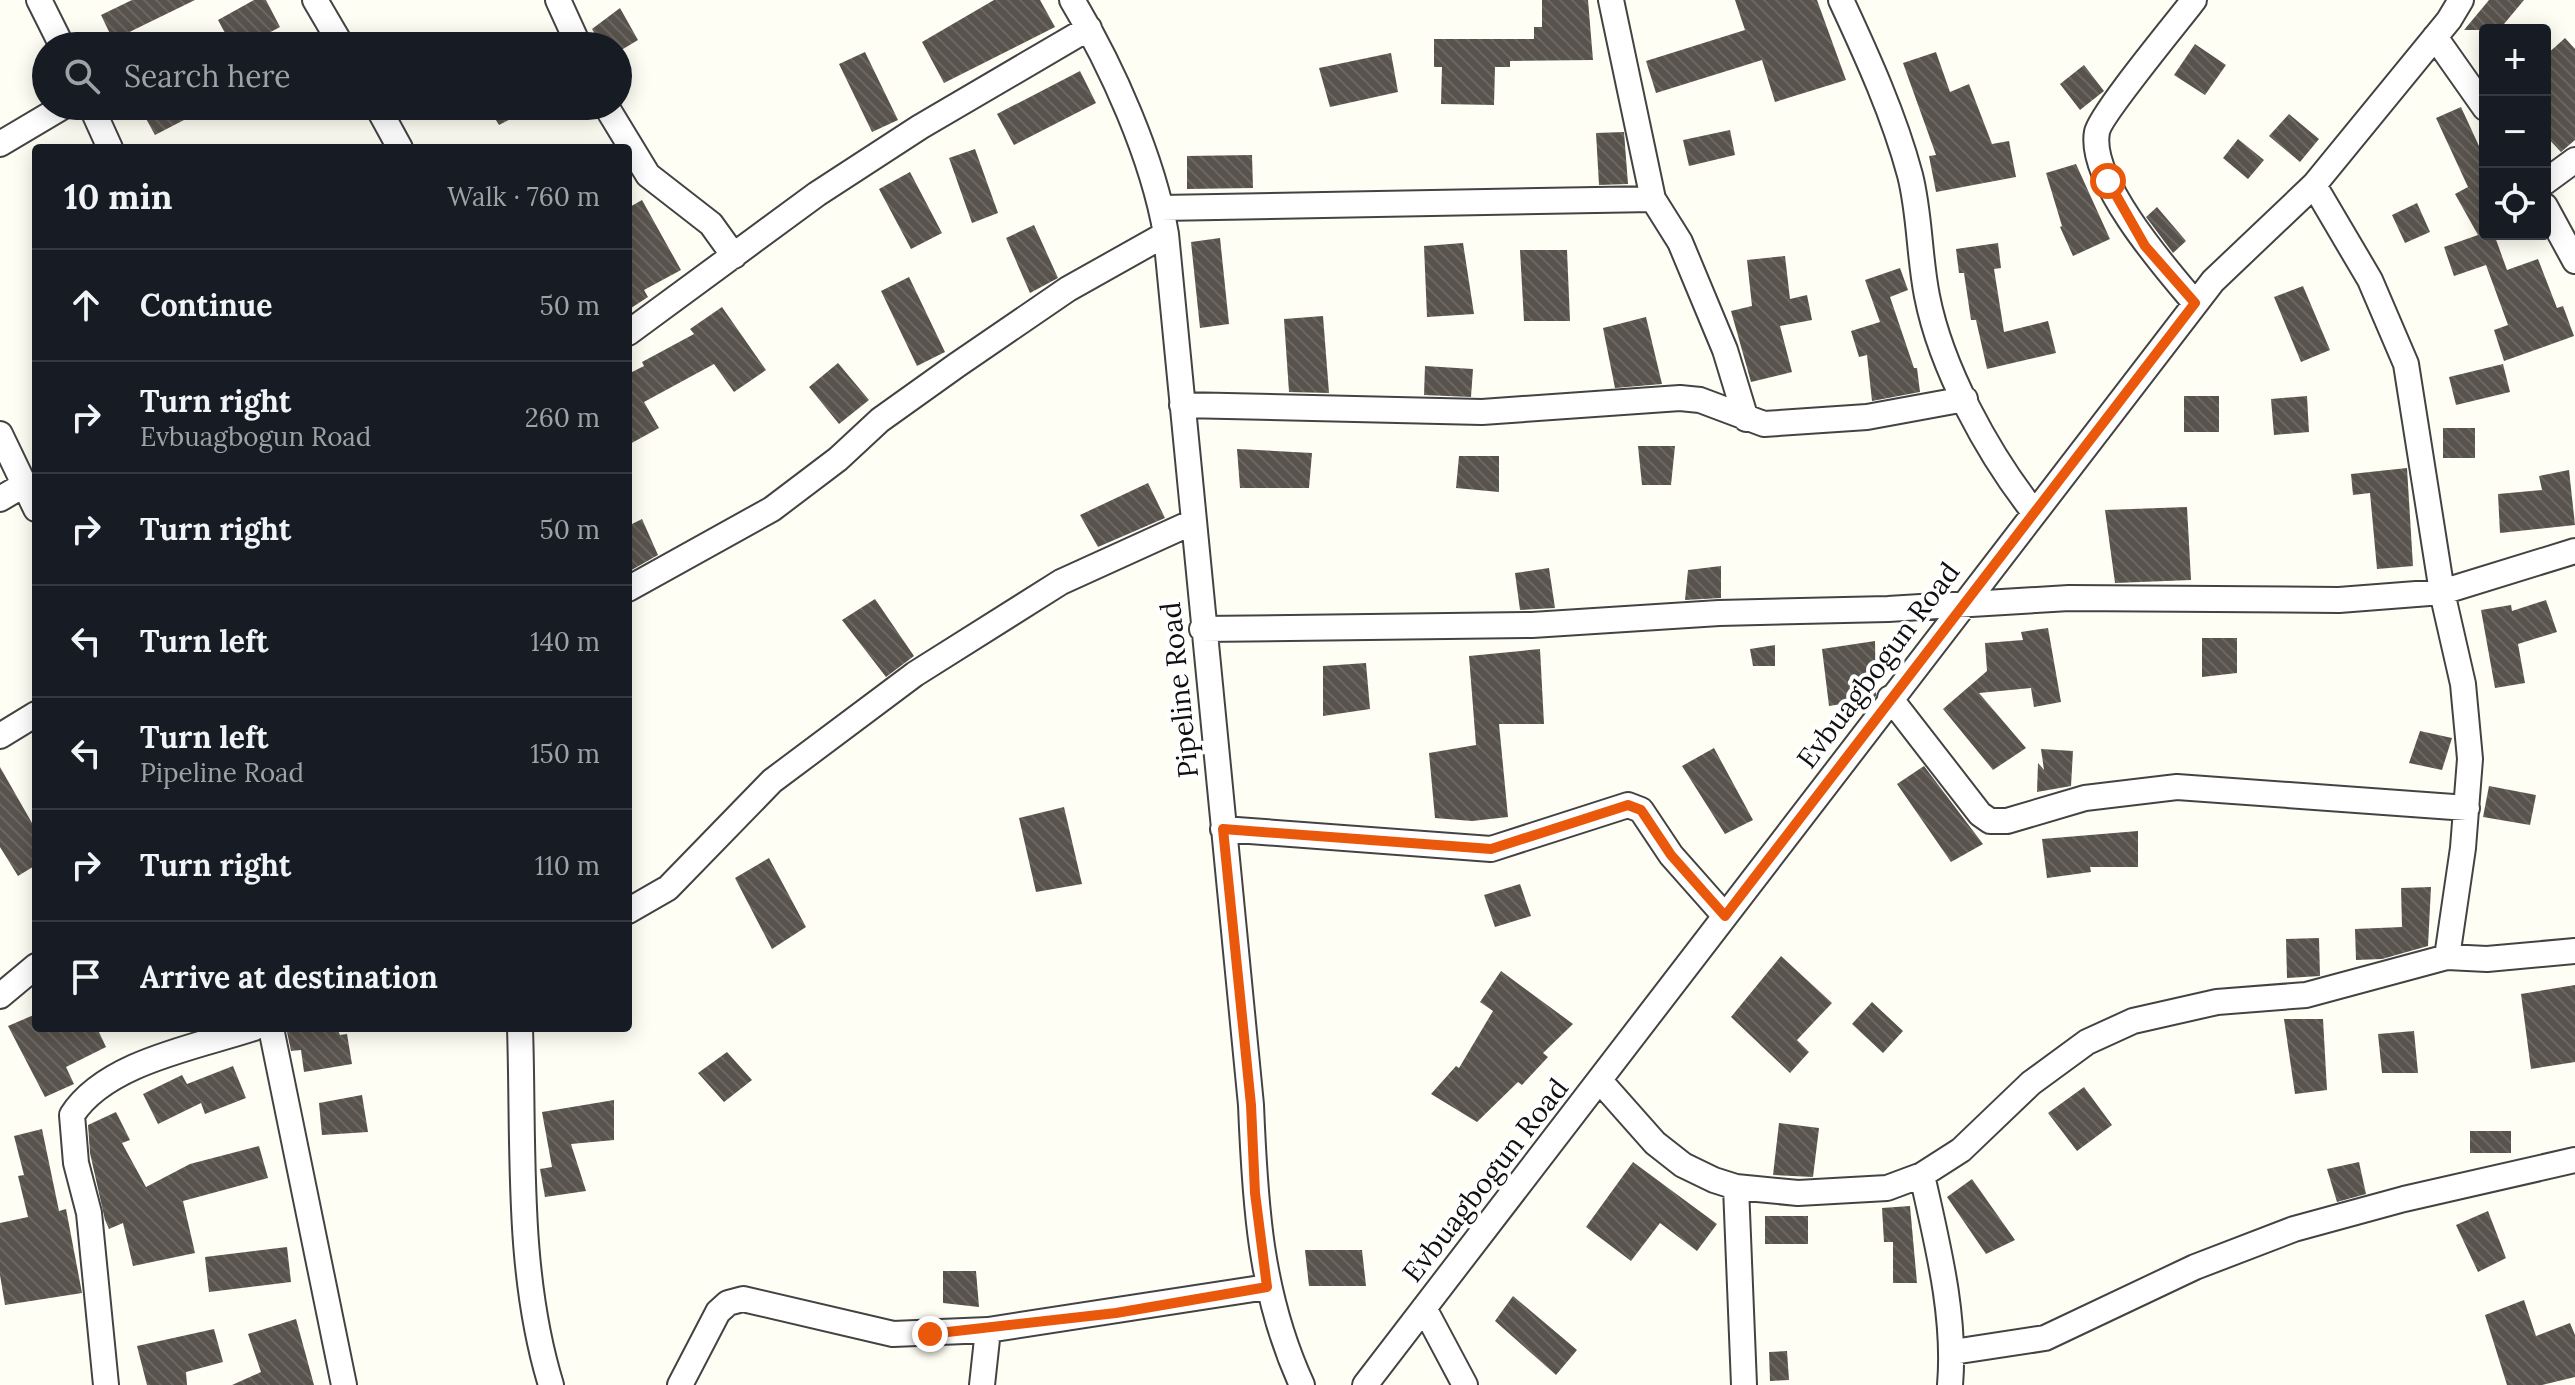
<!DOCTYPE html>
<html lang="en">
<head>
<meta charset="utf-8">
<style>
  :root { --surface:#171b24; --page:#242831; --text:#f1f3f6; --muted:#9ea1a6; --line:#363941 }
  body { margin:0; font-family:Lora,serif; background:var(--page); color:var(--text) }
  .controls { position:absolute; right:24px; top:24px; display:grid; overflow:hidden; border-radius:8px; box-shadow:0 4px 20px #0003 }
  .controls button { width:72px; height:72px; display:grid; place-items:center; padding:0; border:0; border-bottom:2px solid var(--line); background:var(--surface); color:var(--text); font:40px sans-serif }
  .stop { position:absolute; width:24px; height:24px; margin:-18px; border:6px solid #ea580c; border-radius:50%; background:#fff }
  .stop.end { background:#ea580c; border-color:#fff; box-shadow:0 2px 8px #0008 }
  .list { margin:0; padding:0; list-style:none }
  h2 { display:flex; justify-content:space-between; align-items:center; height:104px; margin:0; padding:0 32px; font-size:34px }
  h2 small { font-size:26px; font-weight:400; color:var(--muted) }
  .list li { display:grid; grid-template-columns:52px 1fr auto; gap:24px; align-items:center; box-sizing:border-box; height:112px; padding:0 32px; border-top:2px solid var(--line) }
  .list b { display:block; font-size:30px; white-space:nowrap }
  .list p { margin:0; font-size:26px; white-space:nowrap; color:var(--muted) }
  .list em { font-size:26px; font-style:normal; color:var(--muted) }
  .icon { flex:none; width:44px; height:44px; fill:none; stroke:currentColor; stroke-width:2; stroke-linecap:round; stroke-linejoin:round }
  .map { position:relative; flex:none; width:2575px; height:1385px; overflow:hidden }
  .search { position:absolute; background:var(--surface); box-shadow:0 4px 20px #0003; left:32px; top:32px; width:600px; height:88px; display:flex; align-items:center; gap:20px; box-sizing:border-box; padding:0 28px; border-radius:44px; color:var(--muted); font-size:30px }
  .panel { position:absolute; background:var(--surface); box-shadow:0 4px 20px #0003; left:32px; top:144px; width:600px; height:888px; border-radius:8px }
  .map>svg:first-child { display:block }
  .building { fill:url(#building-back-hatch) }
  .lines { fill:none; stroke-linecap:round; stroke-linejoin:round }
  .minor-casing { stroke:#434343; stroke-width:28 }
  .minor { stroke:#fff; stroke-width:24 }
  .route { stroke:#ea580c; stroke-width:10 }
  .labels { text-anchor:middle; stroke-width:8; stroke-linejoin:round; paint-order:stroke }
  .street-label { font-size:28px; fill:#101010; stroke:#fff }
</style>
</head>
<body>
<div class="map">
<svg width="2575" height="1385" viewBox="0 0 2575 1385">
  <defs>
    <pattern id="building-back-hatch" width="6" height="6" patternUnits="userSpaceOnUse" patternTransform="scale(2)"><rect width="6" height="6" fill="#59534d"/><path d="M-1 5l2 2M0 0l6 6M5-1l2 2" fill="none" stroke="#6c6762"/></pattern>
  </defs>
  <rect width="100%" height="100%" fill="#fffef4"/>
  <path class="building" d="M132,0H195L113,40L101,15Z
    M254,0H266L280,27L244,46H232L218,20Z
    M994,0H1040L1055,27L944,83L922,42Z
    M1542,0H1588L1593,60L1510,61V67H1495L1494,105L1441,104L1442,67H1434V39H1534V27H1542Z
    M1735,0H1817L1846,80L1775,102L1762,60L1656,93L1646,61L1745,30Z
    M2489,0H2524L2499,30H2464Z
    M620,8L638,40L618,52V46H602L592,29Z
    M2565,38L2575,49V140L2561,152L2545,135V56Z
    M2195,44L2226,65L2205,95L2174,75Z
    M865,52L898,120L872,132L839,64Z
    M1936,52L1950,92L1969,84L1992,144L2009,141L2016,177L1936,192L1929,156L1936,155L1903,63Z
    M1391,53L1398,92L1330,107L1319,68Z
    M2084,65L2104,91L2080,110L2060,84Z
    M1080,71L1096,103L1014,145L997,114Z
    M139,106H211L155,135Z
    M487,106H535L499,125Z
    M2461,107L2485,159V234H2494L2507,270L2538,259L2557,308L2563,306L2574,336L2504,361L2494,330L2508,325L2486,265L2454,276L2444,247L2478,235L2455,194L2468,187L2436,118Z
    M2289,114L2319,139L2300,162L2269,136Z
    M1730,130L1735,155L1689,166L1683,140Z
    M1624,132L1628,184L1599,185L1596,133Z
    M2238,139L2264,160L2248,179L2223,158Z
    M975,149L998,213L972,223L949,158Z
    M1252,155L1253,188L1187,189V156Z
    M2076,164L2110,239L2073,256L2060,227L2062,226L2046,173Z
    M910,172L942,233L911,249L879,189Z
    M642,200L681,270L644,290L648,297L628,310V208Z
    M2417,203L2430,232L2405,243L2392,215Z
    M2157,207L2186,241L2173,253L2146,217Z
    M1034,225L1058,278L1030,293L1006,238Z
    M1220,238L1229,324L1200,328L1191,242Z
    M1463,243L1474,314L1427,317L1424,246Z
    M1998,243L2001,268L1994,269L2004,332L2048,321L2056,353L1987,369L1976,320H1971L1964,273H1959L1956,249Z
    M1520,250H1567L1570,321H1524Z
    M1785,256L1790,299L1807,295L1812,320L1780,326L1792,372L1751,382L1731,311L1752,306L1747,260Z
    M1900,268L1908,290L1890,297L1914,368H1917L1920,392L1872,401L1867,355L1859,357L1851,331L1880,322L1865,280Z
    M909,277L945,352L917,366L881,291Z
    M2303,286L2330,350L2301,362L2274,297Z
    M722,307L766,370L734,392L714,364L644,402L659,428L628,445V374L644,366L642,362L694,334L690,329Z
    M1323,316L1329,393L1289,392L1284,319Z
    M1646,317L1662,384L1615,388L1603,328Z
    M838,363L869,400L839,424L809,387Z
    M2503,364L2510,392L2456,405L2449,377Z
    M1425,366L1473,369L1471,397L1424,395Z
    M2184,396H2219V432H2184Z
    M2307,396L2309,432L2274,435L2271,399Z
    M2443,428H2475V458H2443Z
    M1638,446H1675L1671,485H1642Z
    M1237,449L1312,453L1309,488H1240Z
    M1459,456H1499V492L1456,488Z
    M2407,468L2413,566L2377,569L2370,493L2353,495L2351,474Z
    M2569,470L2575,525L2500,533L2498,494L2542,490L2539,476Z
    M1148,483L1165,518L1098,547L1080,515Z
    M2187,507L2191,580L2115,583L2105,510Z
    M642,519L658,555L628,572V526Z
    M1721,566V598L1685,600L1688,570Z
    M1549,568L1555,608L1520,610L1515,573Z
    M875,599L914,656L886,677L842,620Z
    M2546,600L2557,632L2518,644L2525,683L2495,688L2481,610L2511,605L2512,611Z
    M2048,628L2061,702L2034,707L2031,688L1979,693L2026,748L1993,770L1943,709L1987,671L1985,643L2023,640L2021,632Z
    M2202,638H2237V673L2202,677Z
    M1875,641L1876,696L1873,699L1829,706L1822,649Z
    M1775,645V666H1753L1750,649Z
    M1540,649L1544,724H1499L1508,817L1472,821L1435,818L1429,753L1476,745L1469,656Z
    M1366,663L1370,709L1323,716V666Z
    M2420,731L2452,738L2442,770L2409,763Z
    M1714,748L1753,820L1725,834L1682,766Z
    M2041,749L2073,751L2071,786L2037,792L2038,763L2044,770Z
    M1924,766L1983,844L1951,862L1897,784Z
    M0,767L36,830V865L18,876L0,847Z
    M2489,786L2536,795L2530,825L2483,817Z
    M1064,807L1082,884L1036,892L1019,818Z
    M2138,831V867H2090L2091,872L2047,878L2042,839Z
    M769,858L806,927L772,949L735,878Z
    M1520,884L1531,916L1495,927L1484,895Z
    M2431,887L2428,946L2382,959L2356,960L2355,929L2402,927L2401,888Z
    M2319,938L2320,976L2287,978L2286,939Z
    M1781,956L1832,1003L1797,1040L1809,1052L1790,1073L1731,1017Z
    M1501,971L1573,1024L1543,1053L1548,1057L1522,1085L1518,1082L1477,1122L1431,1094L1456,1066L1459,1068L1493,1011L1480,1002Z
    M2575,985V1062L2531,1069L2521,994Z
    M1872,1002L1903,1031L1883,1053L1852,1024Z
    M36,1014V1028H97L106,1047L66,1067L74,1084L45,1097L8,1026Z
    M2284,1019H2323L2327,1090L2295,1094Z
    M296,1028H337L340,1035L347,1034L352,1064L304,1072L301,1050L291,1051L287,1032Z
    M2414,1031L2418,1073H2382L2378,1034Z
    M727,1052L752,1080L724,1102L698,1073Z
    M233,1066L246,1098L205,1114L201,1103L158,1124L143,1094L182,1075L187,1084Z
    M2084,1087L2112,1125L2077,1151L2048,1113Z
    M362,1095L368,1132L322,1135L319,1103Z
    M614,1100V1140L571,1144L586,1191L545,1197L540,1169L552,1167L542,1112Z
    M116,1112L130,1140L122,1143L146,1187L190,1164L259,1146L268,1178L183,1201L195,1253L133,1266L123,1223L109,1229L105,1220L90,1153L88,1125Z
    M1779,1123L1819,1128L1813,1177L1773,1175Z
    M42,1129L59,1211L66,1209L82,1293L5,1305L0,1275V1223L28,1217L18,1176L24,1175L14,1136Z
    M2470,1131H2511V1153H2470Z
    M1633,1162L1717,1224L1697,1251L1660,1223L1631,1261L1586,1227Z
    M2359,1162L2366,1194L2337,1202L2327,1169Z
    M1972,1179L2015,1240L1986,1254L1947,1197Z
    M1910,1206L1917,1283H1893V1242H1884L1882,1208Z
    M2488,1211L2506,1258L2478,1272L2456,1225Z
    M1765,1216H1808V1244H1765Z
    M287,1247L291,1282L209,1292L205,1257Z
    M1305,1250H1362L1366,1286H1309Z
    M943,1271H976L979,1307L943,1303Z
    M1513,1296L1577,1350L1556,1375L1495,1321Z
    M2524,1300L2536,1336L2570,1323L2575,1335V1377L2542,1385H2507L2485,1315Z
    M296,1319L314,1385H232L261,1372L248,1334Z
    M214,1329L223,1362L186,1372L187,1385H147L137,1346Z
    M1787,1351L1789,1380L1770,1381L1769,1352Z"/>
  <g class="lines">
    <g class="minor-casing">
      <path id="minor" d="M39,0L62,46
        M315,0L342,46
        M558,0L579,46
        M1072,0C1112,66 1153,158 1166,234L1251,1105C1255,1204 1260,1294 1302,1385
        M1611,0L1653,199L1680,242L1725,350L1746,419
        M1841,0C1867,56 1894,115 1910,175C1920,214 1919,256 1927,296C1941,368 1988,454 2034,512
        M2194,0C2178,21 2100,115 2097,132C2088,180 2166,269 2195,303
        M2435,37L2485,108
        M91,106L110,148
        M377,106L400,148
        M606,106L648,175L711,224L734,256
        M0,144L64,106
        M2545,182L2575,160
        M2314,185L2370,280L2406,364L2442,592L2463,684L2470,759L2463,848L2447,957
        M2545,206L2575,261
        M1161,208L1653,199
        M628,333L817,194L920,127L1089,28
        M1182,405L1482,412L1680,398L1700,400L1764,424L1867,417L1965,399
        M0,434L36,509
        M0,499L22,486
        M628,589L772,509L838,459L880,420L957,365L1068,289L1166,234
        M1202,629L1532,625L1719,613L1888,609L2069,598L2339,600L2442,592L2575,551
        M1890,698L1980,814L1990,821H2007L2085,798L2177,787L2467,808
        M0,736L36,714
        M1223,829L1491,849L1628,805L1641,810L1671,855L1725,916
        M628,911L668,888L772,781L915,674L1061,582L1193,522
        M0,996L36,966
        M271,1028L344,1385
        M520,1028C524,1147 516,1271 551,1385
        M1600,1081L1655,1143L1683,1165L1714,1180L1736,1187L1798,1193L1887,1188L1922,1175L1961,1150L2031,1083L2087,1042L2133,1021L2217,1002L2306,995L2447,957L2487,959L2575,951
        M1922,1175C1937,1243 1956,1315 1950,1385
        M1736,1187L1744,1385
        M1424,1308L1465,1385
        M1953,1352L2045,1338L2195,1267L2294,1229L2404,1199L2575,1160
        M106,1385L89,1213L76,1163L72,1115C106,1062 197,1047 254,1028
        M680,1385L718,1312L728,1303L743,1299L893,1334L988,1330
        M982,1385L988,1330L1267,1287
        M1365,1385L2213,281L2314,185L2449,20L2461,0"/>
    </g>
    <use href="#minor" class="minor"/>
  </g>
  <g class="lines">
    <path class="route" d="M930,1334L1116,1313L1267,1287L1255,1193L1251,1105L1223,829L1491,849L1628,805L1641,810L1671,855L1725,916L2195,303L2145,246L2108,181"/>
  </g>
  <g class="labels">
    <g class="street-label">
      <text transform="translate(1878 665) rotate(-53)" y="10">Evbuagbogun Road</text>
      <text transform="translate(1179 690) rotate(-96)" y="10">Pipeline Road</text>
      <text transform="translate(1485 1180) rotate(-52)" y="10">Evbuagbogun Road</text>
    </g>
  </g>
</svg>
<div class="controls">
<button>+</button>
<button>−</button>
<button><svg class="icon" aria-label="locate" viewBox="0 0 24 24"><circle cx="12" cy="12" r="6"/><path d="M12 2v4M12 18v4M2 12h4M18 12h4"/></svg></button>
</div>
<div class="stop" style="left:2108px;top:181px"></div>
<div class="stop end" style="left:930px;top:1334px"></div>
<div class="search"><svg class="icon" aria-label="search" viewBox="0 0 24 24"><circle cx="10" cy="10" r="6"/><path d="M15 15l6 6"/></svg>Search here</div>
<section class="panel">
<h2>10 min<small>Walk · 760 m</small></h2>
<ul class="list">
<li><svg class="icon" aria-label="ahead" viewBox="0 0 24 24"><path d="M12 20V5M6 11l6-6 6 6"/></svg><div><b>Continue</b></div><em>50 m</em></li>
<li><svg class="icon" aria-label="right" viewBox="0 0 24 24"><path d="M7 20v-9h11M14 6l5 5-5 5"/></svg><div><b>Turn right</b><p>Evbuagbogun Road</p></div><em>260 m</em></li>
<li><svg class="icon" aria-label="right" viewBox="0 0 24 24"><path d="M7 20v-9h11M14 6l5 5-5 5"/></svg><div><b>Turn right</b></div><em>50 m</em></li>
<li><svg class="icon" aria-label="left" viewBox="0 0 24 24"><path d="M17 20v-9H6M10 6l-5 5 5 5"/></svg><div><b>Turn left</b></div><em>140 m</em></li>
<li><svg class="icon" aria-label="left" viewBox="0 0 24 24"><path d="M17 20v-9H6M10 6l-5 5 5 5"/></svg><div><b>Turn left</b><p>Pipeline Road</p></div><em>150 m</em></li>
<li><svg class="icon" aria-label="right" viewBox="0 0 24 24"><path d="M7 20v-9h11M14 6l5 5-5 5"/></svg><div><b>Turn right</b></div><em>110 m</em></li>
<li><svg class="icon" aria-label="arrive" viewBox="0 0 24 24"><path d="M6 21V4h12l-3 4 3 4H6"/></svg><div><b>Arrive at destination</b></div></li>
</ul>
</section>
</div>
</body>
</html>
